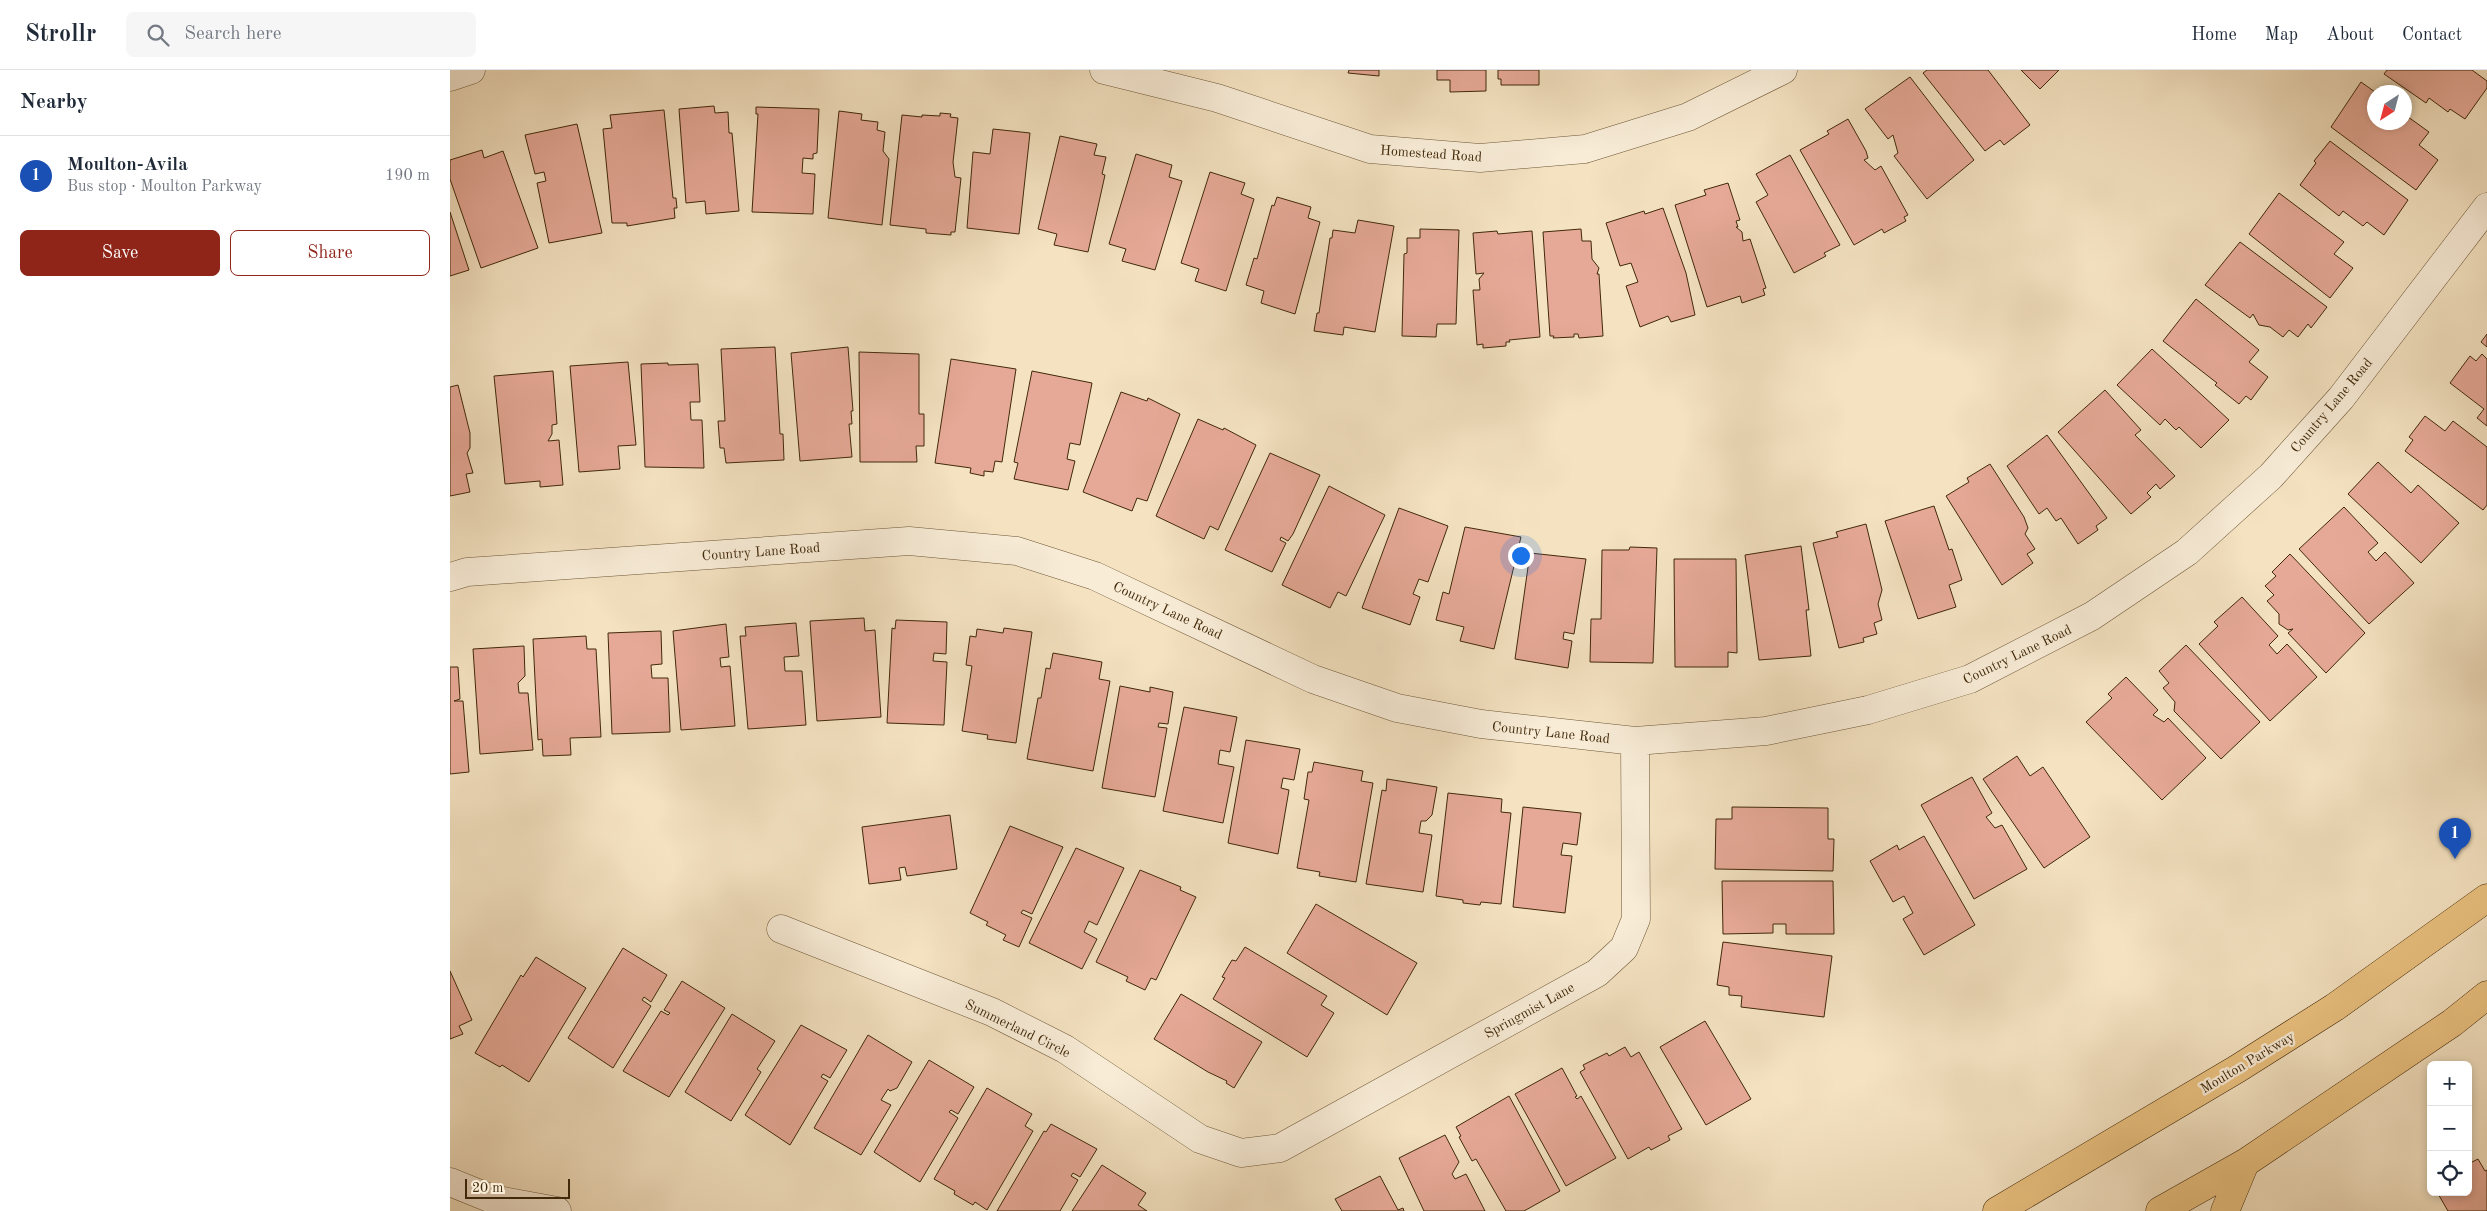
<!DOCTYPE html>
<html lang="en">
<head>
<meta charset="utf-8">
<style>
  :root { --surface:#fff; --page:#f6f6f7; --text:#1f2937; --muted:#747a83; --line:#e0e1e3; --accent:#8f2418 }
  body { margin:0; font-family:"Old Standard TT",serif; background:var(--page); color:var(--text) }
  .controls { position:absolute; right:15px; bottom:15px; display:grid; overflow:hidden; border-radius:8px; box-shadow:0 2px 8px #0003 }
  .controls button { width:45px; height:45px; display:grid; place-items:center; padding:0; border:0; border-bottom:1px solid var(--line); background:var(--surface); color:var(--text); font:25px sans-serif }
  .compass { position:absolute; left:1917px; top:15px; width:45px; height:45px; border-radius:50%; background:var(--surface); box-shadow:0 2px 8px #0003; rotate:216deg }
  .scale { position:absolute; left:15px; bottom:12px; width:105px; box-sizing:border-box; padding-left:5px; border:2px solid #412909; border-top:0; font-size:14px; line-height:18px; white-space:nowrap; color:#412909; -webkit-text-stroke:4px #f8ecd7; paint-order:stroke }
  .you { position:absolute; left:1070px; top:485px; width:18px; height:18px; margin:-12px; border:4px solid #fff; border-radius:50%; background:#1a73e8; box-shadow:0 0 0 8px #1a73e833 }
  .badge { display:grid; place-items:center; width:32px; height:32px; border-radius:50%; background:var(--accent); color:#fff; font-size:16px; font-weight:700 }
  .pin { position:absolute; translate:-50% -41px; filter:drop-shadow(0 1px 2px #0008) }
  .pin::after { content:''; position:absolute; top:26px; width:18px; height:15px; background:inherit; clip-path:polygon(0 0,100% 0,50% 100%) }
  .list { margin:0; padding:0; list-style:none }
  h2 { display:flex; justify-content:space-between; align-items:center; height:65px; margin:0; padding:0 20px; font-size:21px }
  h2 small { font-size:16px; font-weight:400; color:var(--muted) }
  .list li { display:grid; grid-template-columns:32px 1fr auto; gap:15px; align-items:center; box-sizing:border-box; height:80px; padding:0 20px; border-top:1px solid var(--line) }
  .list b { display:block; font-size:19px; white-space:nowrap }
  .list p { margin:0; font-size:16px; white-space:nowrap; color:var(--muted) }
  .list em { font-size:16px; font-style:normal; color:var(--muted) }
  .actions { display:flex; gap:10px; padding:15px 20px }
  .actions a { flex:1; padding:11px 0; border:1px solid var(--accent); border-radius:8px; text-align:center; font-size:18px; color:var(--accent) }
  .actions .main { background:var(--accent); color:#fff }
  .icon { flex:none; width:28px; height:28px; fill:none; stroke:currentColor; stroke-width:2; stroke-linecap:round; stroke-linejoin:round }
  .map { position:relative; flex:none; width:2037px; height:1141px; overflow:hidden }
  header { display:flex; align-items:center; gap:30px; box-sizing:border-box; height:70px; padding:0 25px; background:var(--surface); border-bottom:1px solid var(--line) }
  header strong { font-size:24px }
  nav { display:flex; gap:28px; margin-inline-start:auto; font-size:18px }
  .search { width:350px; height:45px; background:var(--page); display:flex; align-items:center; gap:12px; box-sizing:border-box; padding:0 18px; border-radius:8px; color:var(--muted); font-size:19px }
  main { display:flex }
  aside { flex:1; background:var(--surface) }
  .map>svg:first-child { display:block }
  .building { fill:#e6a997; stroke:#412909 }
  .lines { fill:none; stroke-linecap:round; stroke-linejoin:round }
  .minor-casing { stroke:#6e5737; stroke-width:29 }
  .tertiary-casing { stroke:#6e5737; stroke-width:29 }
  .primary-casing { stroke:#412909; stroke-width:29 }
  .minor { stroke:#f8ecd7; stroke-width:28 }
  .tertiary { stroke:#f8ecd7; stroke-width:28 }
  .primary { stroke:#eac180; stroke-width:28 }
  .labels { text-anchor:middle; stroke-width:4.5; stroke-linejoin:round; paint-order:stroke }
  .street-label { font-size:14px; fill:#412909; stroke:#f8ecd7 }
</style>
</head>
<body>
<header>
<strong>Strollr</strong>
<div class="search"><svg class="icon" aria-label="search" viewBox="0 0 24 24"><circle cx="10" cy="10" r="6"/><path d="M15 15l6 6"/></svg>Search here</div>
<nav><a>Home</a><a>Map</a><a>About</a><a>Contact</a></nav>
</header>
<main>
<aside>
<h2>Nearby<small></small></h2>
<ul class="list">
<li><span class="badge" style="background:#1a4fb4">1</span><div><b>Moulton-Avila</b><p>Bus stop · Moulton Parkway</p></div><em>190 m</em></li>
</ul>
<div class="actions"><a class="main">Save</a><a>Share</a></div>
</aside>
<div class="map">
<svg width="2037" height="1141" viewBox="0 0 2037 1141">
  <rect width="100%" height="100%" fill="#f4e2c1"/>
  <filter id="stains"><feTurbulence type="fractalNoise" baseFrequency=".004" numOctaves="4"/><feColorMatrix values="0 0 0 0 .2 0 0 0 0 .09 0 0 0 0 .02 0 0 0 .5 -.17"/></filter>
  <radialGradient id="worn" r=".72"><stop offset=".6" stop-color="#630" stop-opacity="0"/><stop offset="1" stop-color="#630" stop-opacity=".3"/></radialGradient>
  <path class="building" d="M899,0H929V6L898,3Z
    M987,0H1036V21L1000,22V10H987Z
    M1048,0H1089V15H1051V9H1048Z
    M1477,0H1538L1580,55L1554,75L1550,70L1535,81L1473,3Z
    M1571,0H1609L1590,19Z
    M1937,0H2022L2037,11V18L2015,49L2000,39L1998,42L1979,28L1976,33L1934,4Z
    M1460,7L1524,90L1477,129L1444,86L1448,83L1443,65L1438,69L1415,39Z
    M1911,12L1925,22L1924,52H1954V44L1979,62L1969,75L1988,90L1966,120L1881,57Z
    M264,36L265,43L278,42L279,63H282L289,141L256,144L255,131L236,133L229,39Z
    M306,37L369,39L367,83L363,84V89L353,88L352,103L365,104L363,144L302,142L308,44H306Z
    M214,40L223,128H226L227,138H224L225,148L177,156V153H162L153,59L162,58L160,45Z
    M389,41L412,44L411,50L428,52L427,60L435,62L433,81L439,89L432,155L378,148Z
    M490,43L501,44L500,47L508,48L503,92L505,107L511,108L505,162H501V165L476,163V159L440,155L452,45L472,47V45L490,46Z
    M1398,49L1416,81L1418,88L1414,90L1425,100L1431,96L1458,145L1454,147L1456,151L1434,163L1432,159L1404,175L1350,80L1379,64L1377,61Z
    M127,54L152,163L99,173L87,113L96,111L94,102L85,104L75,65Z
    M543,59L580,63L569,164L517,158L523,82L540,84Z
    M610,66L647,74L644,85L656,87L652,104L655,105L638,182L604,175L607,164L588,159Z
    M1880,71L1958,130L1934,165L1917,152L1913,156L1893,141L1889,146L1850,115L1866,93L1864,91Z
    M32,80L34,88L53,81L88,178L31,198L0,109V90Z
    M686,84L722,95L719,107L732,111L705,200L672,191L676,179L659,174Z
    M1340,85L1390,175L1374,183L1376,186L1344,203L1306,132L1318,125L1306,104Z
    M760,102L795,113L791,124L804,129L776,221L745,211L749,199L731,193Z
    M1278,113L1290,150L1286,151L1288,157H1286L1292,162L1293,171L1300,169L1316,218L1313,219L1315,225L1292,233L1290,226L1257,237L1225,135L1256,125L1254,120Z
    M1829,123L1894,172L1884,184L1903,198L1880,228L1799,164Z
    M827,127L861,137L858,148L870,152L845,244L811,233L814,221L796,215L804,188L807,189L822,135L824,136Z
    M1213,138L1236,203L1245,245L1221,252L1218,246L1190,257L1176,216L1188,212L1181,193L1170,196L1156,153L1194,141L1195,144Z
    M0,142L19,200L0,206Z
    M908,150L944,156L925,262L894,257L893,265L864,261L867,243H869L880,168H882L883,160L905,163Z
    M970,159L1009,160L1006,254H987L986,267L952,266L954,184L957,183V168H970Z
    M1131,159L1132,171H1141L1142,189L1149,198L1147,204H1149L1153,266L1129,268L1128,264H1124V267L1103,268L1104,266H1100L1093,162Z
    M1047,161L1048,164L1082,161L1090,267L1059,270L1060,272H1056V276L1033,278V274L1027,275L1023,220H1030L1029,209L1034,203L1026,204L1023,163Z
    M1790,172L1877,237L1861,258L1858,254L1848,267L1839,260L1833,267L1820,257L1809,255L1803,244L1800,248L1755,215Z
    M1746,229L1809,280L1799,292L1818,307L1801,330L1796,326L1789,334L1765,315L1767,313L1713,271Z
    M2037,264V277L2031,272Z
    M325,277L330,364H333L334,390L276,393L274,378H270L268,351H275L271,279Z
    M398,277L403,341H401L402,354H399L402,387L350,391L341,283Z
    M1702,279L1779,350L1751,378L1729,357L1726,360L1715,349L1710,355L1667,315Z
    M409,282L469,284V344H474V376H466L467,392H410Z
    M2032,284L2037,289V356L2027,348L2034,339L2000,313L2020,286L2026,291Z
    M501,289L566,299L552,392L545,391L543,402L534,401V406L520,403L521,398L485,393Z
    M178,292L186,375L168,376L170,399L129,402L120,296Z
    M218,293V295L248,294L250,332H240L241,350H252L254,398L195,397L191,294Z
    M103,301L107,354L102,355V364L98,371L109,370L113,415L90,417V411L55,414L44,306Z
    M582,301L642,313L630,375L620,373L617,389L625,391L618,420L564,409L568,393L564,392Z
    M8,315L20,363V378L17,383L23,403L16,404L20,422L0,426V317Z
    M1655,320L1691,360L1685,365L1725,406L1710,419L1706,414L1697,423L1701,427L1681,444L1608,362Z
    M671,322L697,331L698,328L730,344L697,431L687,428L682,441L633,422Z
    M1975,346L1995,361L2003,351L2037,377V435L2033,440L1955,381L1963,370L1959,367Z
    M748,349L773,360L774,358L806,375L768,460L760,456L754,469L706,446Z
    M1597,365L1657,448L1646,456L1648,460L1628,474L1611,448L1606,451L1597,438L1589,444L1557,396Z
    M820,383L870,405L843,464L838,471L831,467L830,470L836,473L822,502L775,480Z
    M1928,392L1961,423L1968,415L2009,453L1971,493L1898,424Z
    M1540,394L1574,447L1578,458L1575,464L1585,479L1577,484L1583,493L1552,515L1496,426L1519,412L1517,408Z
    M879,416L935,445L896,526L888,522L880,538L832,515Z
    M1484,436L1499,480L1502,479L1512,510L1499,515L1506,537L1468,549L1435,451Z
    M1894,437L1928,473L1918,482L1926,491L1935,482L1964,513L1919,554L1849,479Z
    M949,438L998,456L978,512L969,509L963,524L970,527L960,555L912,538Z
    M1416,454L1432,520L1428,534L1432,550L1424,553L1427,564L1413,568L1414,572L1389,578L1363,473L1388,467L1386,462Z
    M1015,457L1071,467L1044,579L1010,571L1014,557L986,550L993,522L999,524Z
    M1351,476L1359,540H1356L1361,586L1309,590L1295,485Z
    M1180,477L1207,478L1203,593L1140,592L1141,549H1151L1152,480H1179Z
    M1080,483L1136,489L1124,564L1114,562L1113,569L1122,571L1118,598L1065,589Z
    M1840,484L1915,563L1876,603L1838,563L1843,559L1838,560L1829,554V544L1817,531L1824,525L1815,516L1826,506L1822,502Z
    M1224,489H1286L1287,583L1278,582V597H1225Z
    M1792,527L1828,566L1819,575L1827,584L1837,574L1867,607L1820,651L1749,574L1768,556L1764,552Z
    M414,548L415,561L425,560L431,647L367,651L360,551Z
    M446,550L497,552L496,584L484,583L483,591L497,592L494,655L437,653L442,558L445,559Z
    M346,553L349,586L334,587L335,601H352L356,655L298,659L290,566H296L295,557Z
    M276,554L279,587L270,588L271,597L280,596L285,656L231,660L223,561Z
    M554,558L582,562L566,673L537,669L538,665L512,661L522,596L516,595L520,566L526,567L527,559L553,563Z
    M211,561L212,594L201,595L202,608H218L220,662L162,664L158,563Z
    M136,566L137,579H146L151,667L120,668L121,685L93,686L92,669L88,670L83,569Z
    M1736,575L1810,652L1771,689L1727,644L1724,641L1725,632L1713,618L1719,613L1709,601Z
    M74,576L75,606L68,613L69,623H78L83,680L30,684L23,579Z
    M603,583L652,592L649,609L660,611L643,701L577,689L588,628H591L596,598L600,599Z
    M0,597H8L10,629L4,631H13L19,702L0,704Z
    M1676,607L1708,640L1703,645L1714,652L1718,648L1756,688L1712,730L1636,652L1662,628L1658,624Z
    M670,616L700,622V617L723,622L718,654L709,653L708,657L717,658L705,727L652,718Z
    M734,637L787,647L780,682L770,680L768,694L784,697L773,753L713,741Z
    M796,670L850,679L844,710L833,708L831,718L839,720L828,784L778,773Z
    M1567,686L1580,706L1593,697L1640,767L1594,798L1533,709Z
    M864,692L913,701L911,711L923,713L906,812L869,806L870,802L847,798L859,730L854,729L858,702H862Z
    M1522,707L1542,743L1536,747L1545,758L1552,755L1577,799L1524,829L1471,735Z
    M937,709L987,717L982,745L976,751H971L969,763L982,765L973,822L916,814L932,720L936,721Z
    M998,723L1052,729L1051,742L1061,743L1051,834L1031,832L1030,835L1013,833V830L986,826Z
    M1073,737L1131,743L1127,775L1113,773L1111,785L1122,786L1115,843L1063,837Z
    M1282,737L1378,738V769H1384L1383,801L1265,799L1266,749H1282Z
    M500,745L507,799L457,806L455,797L449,798L451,810L419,814L412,757Z
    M560,756L613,777L582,844L573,840L571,843L582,848L569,877L553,870L556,865L536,855L538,852L520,843Z
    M1474,766L1525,855L1474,885L1453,849L1463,843L1454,826L1443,832L1420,791L1447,775L1449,780Z
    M626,778L674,798L647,855L639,851L634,862L647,869L632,899L579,873Z
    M690,800L731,817L730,820L746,827L706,910L701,908L695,920L676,911L678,907L646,892Z
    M1272,811H1383L1384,864H1336V854H1323V863L1273,864Z
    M866,834L967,893L937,945L837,883Z
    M1273,872L1382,886L1374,947L1291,937L1292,926L1279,925V917L1267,915Z
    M795,877L877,926L871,935L884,943L857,987L763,929L775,908L772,907L782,890L786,891Z
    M173,878L217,905L201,932L194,927L192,930L201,936L163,998L118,968Z
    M86,887L136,918L79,1012L52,995L50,997L25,983L71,905L73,907Z
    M0,901L22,950L9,956L13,964L0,969Z
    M232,911L275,938L219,1027L173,1001L211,941L218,945L220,943L214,940Z
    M731,924L812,972L784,1018L776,1013L777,1011L758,1002L704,969Z
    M282,944L325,971L307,999L311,1002L281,1051L235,1022Z
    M1255,951L1301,1029L1256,1055L1210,977Z
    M351,955L397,980L380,1008L373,1004L371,1007L378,1011L340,1075L295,1045Z
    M418,965L462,992L447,1018L440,1021L438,1019L431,1030L441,1035L411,1085L364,1058Z
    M1175,977L1181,987L1189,982L1232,1059L1218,1066L1220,1070L1201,1080L1199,1077L1178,1089L1130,1002L1135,999L1133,995L1157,983L1159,986Z
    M479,990L524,1017L508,1044L501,1040L499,1042L508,1048L470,1112L424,1082Z
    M1112,998L1127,1026L1125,1027L1127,1029L1131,1026L1166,1088L1116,1116L1065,1024Z
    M537,1018L582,1044L575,1056L583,1061L537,1140L525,1132L523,1135L504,1124L505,1121L484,1109Z
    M1059,1026L1110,1121L1074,1141H1056L1026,1089L1022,1091L1009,1067L1011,1066L1006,1057Z
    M601,1054L647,1079L630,1107L623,1103L621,1106L628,1110L610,1141H547L594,1061L596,1062Z
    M995,1065L1009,1092L1002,1104L1005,1109L1016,1104L1035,1141H974L949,1088Z
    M2028,1089L2035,1101L2037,1100V1141H1998L1987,1122H2018V1094Z
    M652,1095L696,1123L688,1135L697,1141H622Z
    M930,1106L948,1140L953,1138L954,1141H892L885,1129Z"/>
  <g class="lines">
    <g class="minor-casing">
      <path id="minor" d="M654,0L767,28L920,79L1030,88L1135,79L1238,47L1333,0
        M0,7L21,0
        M0,507L17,502L459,471L567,481L645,506L863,609L947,638L1031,654L1185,671L1316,661L1418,640L1520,609L1642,546L1737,482L1821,406L1891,328L2037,137
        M331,859L542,942L615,979L750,1069L791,1083L830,1078L1147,903L1174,878L1186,849L1185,671"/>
    </g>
    <g class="tertiary-casing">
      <path id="tertiary" d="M0,1112L42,1129L107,1141"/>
    </g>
    <g class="primary-casing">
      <path id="primary" d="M1547,1141L1787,999L1885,937L2037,828
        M1710,1141L1795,1093L2002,953L2037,925
        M1775,1141L1795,1093"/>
    </g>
    <use href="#minor" class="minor"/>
    <use href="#tertiary" class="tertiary"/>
    <use href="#primary" class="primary"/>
  </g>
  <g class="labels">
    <g class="street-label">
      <text transform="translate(981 83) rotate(4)" y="5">Homestead Road</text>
      <text transform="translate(1881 335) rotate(-50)" y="5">Country Lane Road</text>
      <text transform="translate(311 481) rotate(-4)" y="5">Country Lane Road</text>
      <text transform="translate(718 540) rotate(25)" y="5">Country Lane Road</text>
      <text transform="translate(1567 584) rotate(-26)" y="5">Country Lane Road</text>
      <text transform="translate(1101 662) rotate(6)" y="5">Country Lane Road</text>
      <text transform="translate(1079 940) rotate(-29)" y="5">Springmist Lane</text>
      <text transform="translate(568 958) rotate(26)" y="5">Summerland Circle</text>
      <text transform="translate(1797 992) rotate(-31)" y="5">Moulton Parkway</text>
    </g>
  </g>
  <rect width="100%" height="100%" filter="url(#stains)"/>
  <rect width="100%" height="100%" fill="url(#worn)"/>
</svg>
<div class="controls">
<button>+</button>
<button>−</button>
<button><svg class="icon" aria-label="locate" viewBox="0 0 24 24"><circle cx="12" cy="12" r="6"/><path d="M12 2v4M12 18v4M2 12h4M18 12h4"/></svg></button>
</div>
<svg class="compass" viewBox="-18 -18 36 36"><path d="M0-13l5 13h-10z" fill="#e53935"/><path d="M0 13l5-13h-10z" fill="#747a83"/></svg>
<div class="scale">20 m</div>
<div class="you"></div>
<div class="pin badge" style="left:2005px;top:789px;background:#1a4fb4">1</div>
</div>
</main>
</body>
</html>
